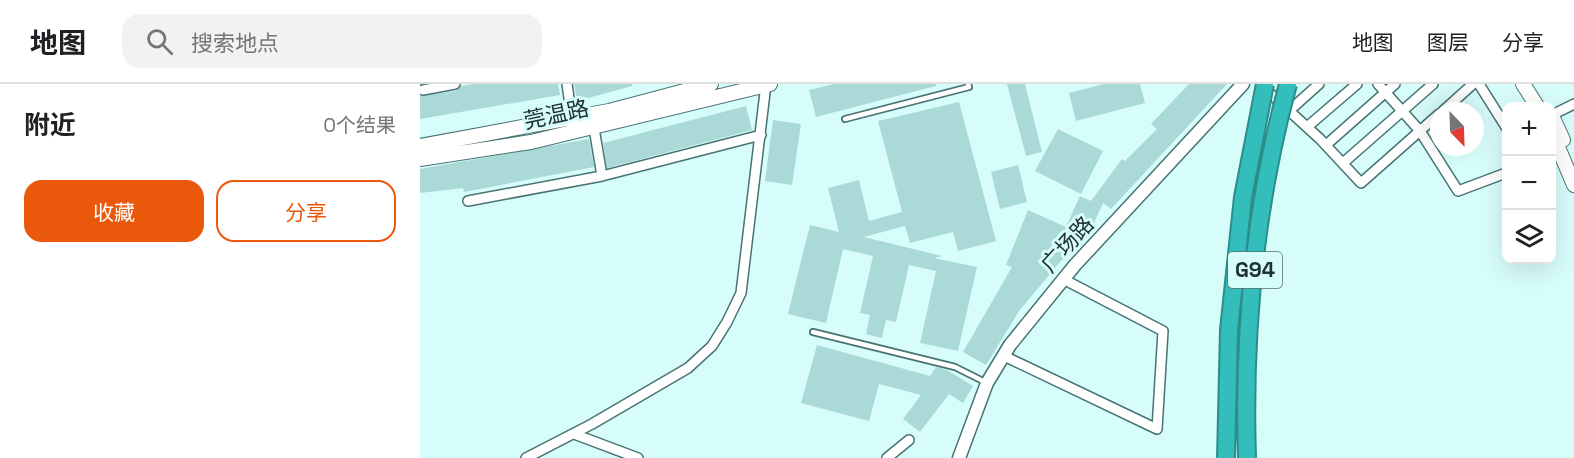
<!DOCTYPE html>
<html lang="zh">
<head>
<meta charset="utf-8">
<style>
  :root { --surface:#fff; --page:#f2f2f2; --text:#202124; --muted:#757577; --line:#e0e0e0; --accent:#ea580c }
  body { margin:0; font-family:"Space Grotesk","Noto Sans SC",sans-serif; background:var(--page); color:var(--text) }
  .controls { position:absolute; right:18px; top:18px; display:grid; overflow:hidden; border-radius:12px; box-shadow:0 6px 24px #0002 }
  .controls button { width:54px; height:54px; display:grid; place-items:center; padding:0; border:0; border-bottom:2px solid var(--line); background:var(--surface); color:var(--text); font:30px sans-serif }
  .compass { position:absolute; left:1010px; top:18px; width:54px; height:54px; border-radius:50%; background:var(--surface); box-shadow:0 6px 24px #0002; rotate:157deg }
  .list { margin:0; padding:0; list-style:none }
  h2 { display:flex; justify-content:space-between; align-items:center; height:78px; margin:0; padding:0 24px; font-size:26px }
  h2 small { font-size:20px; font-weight:400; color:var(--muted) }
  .actions { display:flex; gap:12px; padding:18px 24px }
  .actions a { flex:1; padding:14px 0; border:2px solid var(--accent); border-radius:18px; text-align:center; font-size:21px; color:var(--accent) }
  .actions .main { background:var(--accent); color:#fff }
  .icon { flex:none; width:33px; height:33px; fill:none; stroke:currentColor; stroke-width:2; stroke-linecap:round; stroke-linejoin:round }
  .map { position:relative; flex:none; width:1154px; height:374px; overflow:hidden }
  header { display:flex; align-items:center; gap:36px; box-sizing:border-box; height:84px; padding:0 30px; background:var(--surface); border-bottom:2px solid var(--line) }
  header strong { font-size:28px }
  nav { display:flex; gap:33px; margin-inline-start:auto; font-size:21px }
  .search { width:420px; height:54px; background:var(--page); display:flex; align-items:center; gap:15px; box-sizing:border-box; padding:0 21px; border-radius:18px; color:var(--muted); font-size:22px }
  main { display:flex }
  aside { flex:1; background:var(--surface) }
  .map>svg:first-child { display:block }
  .building { fill:#aad9d7 }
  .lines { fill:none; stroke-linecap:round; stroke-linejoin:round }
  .service-casing { stroke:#477372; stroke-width:8 }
  .minor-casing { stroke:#477372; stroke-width:12 }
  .tertiary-casing { stroke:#477372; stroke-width:15 }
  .secondary-casing { stroke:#477372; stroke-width:16 }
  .service { stroke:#fff; stroke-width:4.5 }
  .minor { stroke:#fff; stroke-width:9 }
  .tertiary { stroke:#fff; stroke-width:12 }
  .secondary { stroke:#fff; stroke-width:14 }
  .motorway-bridge-casing { stroke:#2c8d8b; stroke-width:20; stroke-linecap:butt }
  .motorway-bridge { stroke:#33bebb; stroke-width:16 }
  .labels { text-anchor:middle; stroke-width:6; stroke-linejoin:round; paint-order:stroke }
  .shield { fill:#d7fdfb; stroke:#57706e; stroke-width:1.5 }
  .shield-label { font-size:21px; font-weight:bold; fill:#203332 }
  .street-label { font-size:22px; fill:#203332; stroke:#d7fdfb }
</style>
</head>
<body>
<header>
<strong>地图</strong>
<div class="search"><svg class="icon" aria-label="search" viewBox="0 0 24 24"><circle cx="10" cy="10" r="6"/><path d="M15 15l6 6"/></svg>搜索地点</div>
<nav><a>地图</a><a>图层</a><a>分享</a></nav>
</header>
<main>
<aside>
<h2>附近<small>0个结果</small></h2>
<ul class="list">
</ul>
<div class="actions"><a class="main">收藏</a><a>分享</a></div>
</aside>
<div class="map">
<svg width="1154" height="374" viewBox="0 0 1154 374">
  <rect width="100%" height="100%" fill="#d7fdfb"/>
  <path class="building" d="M54,0H138L140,11L0,35V12L36,7L41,2Z
    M154,0H212V2L157,17Z
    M414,0H516V2L396,33L389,6Z
    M587,0H605L622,68L606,72Z
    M684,0H720L725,19L656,37L649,9Z
    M769,0H807L691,125L683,119L671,146L665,143L656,162L653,161L648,172L646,171L599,227L566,281L543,268L592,183L586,181L608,126L646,143L660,112L671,117L702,75L705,77L737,45L731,40Z
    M539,18L576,157L538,167L533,148L490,159L485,142L444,153L522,172L514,174L557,183L538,267L500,259L516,187L489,181L476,238L466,236L462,254L446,250L450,231L440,229L453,172L423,165L406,239L368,230L390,141L419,148L408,104L439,96L449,137L482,128L458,37Z
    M326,22L332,46L187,84L183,59Z
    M353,36L381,40L372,101L345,97Z
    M638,45L683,67L661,110L615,87Z
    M169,55L174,83L44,108L43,104L0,109V85Z
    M598,81L607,118L580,125L571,88Z
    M397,261L510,292L516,283L527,286L553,302L543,319L529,310L500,348L483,335L501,311L459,300L449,337L381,319Z"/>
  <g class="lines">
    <g class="service-casing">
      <path id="service" d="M425,35L549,3L548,0
        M393,248L535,283L567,299"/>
    </g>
    <g class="minor-casing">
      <path id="minor" d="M147,0L152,35
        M958,0L1000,47L1038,107L1086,89
        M1059,0L1086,43
        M842,2L900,55L941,99L1019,30
        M3,6L35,0
        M870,26L899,0
        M1023,27L1053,0
        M1132,31L1154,20
        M887,43L937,0
        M174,44L182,92
        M906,61L975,0
        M923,79L1013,0
        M48,117L182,92L341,51
        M584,272L737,345L743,247L643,195
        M154,350L218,374
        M106,374L172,340L268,284L292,262L307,238L321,209L346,0
        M467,374L489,356"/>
    </g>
    <g class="tertiary-casing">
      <path id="tertiary" d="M539,374L567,299L590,261L655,181L823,0"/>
    </g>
    <g class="secondary-casing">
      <path id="secondary" d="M1103,0L1117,22
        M1132,32L1143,56
        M1132,49L1154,101
        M0,62L189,27L291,0
        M0,75L111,58L350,0"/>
    </g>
    <use href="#service" class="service"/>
    <use href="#minor" class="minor"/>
    <use href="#tertiary" class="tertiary"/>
    <use href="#secondary" class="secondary"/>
    <g class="motorway-bridge-casing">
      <path id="motorway-bridge" d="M806,374L809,246L823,113L845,0
        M827,374C823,249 835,121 868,0"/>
    </g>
    <use href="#motorway-bridge" class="motorway-bridge"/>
  </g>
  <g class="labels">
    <rect class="shield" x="808" y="168" width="54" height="36" rx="4.5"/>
    <g class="shield-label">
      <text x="835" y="193">G94</text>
    </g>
    <g class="street-label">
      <text transform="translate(136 30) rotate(-12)" y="8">莞温路</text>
      <text transform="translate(647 160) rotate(-48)" y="8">广场路</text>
    </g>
  </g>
</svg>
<div class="controls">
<button>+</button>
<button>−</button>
<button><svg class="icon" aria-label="layers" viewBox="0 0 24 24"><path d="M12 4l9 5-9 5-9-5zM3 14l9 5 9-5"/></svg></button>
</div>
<svg class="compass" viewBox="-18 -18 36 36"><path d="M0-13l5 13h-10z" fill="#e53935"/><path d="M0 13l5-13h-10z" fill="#757577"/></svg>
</div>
</main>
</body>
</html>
